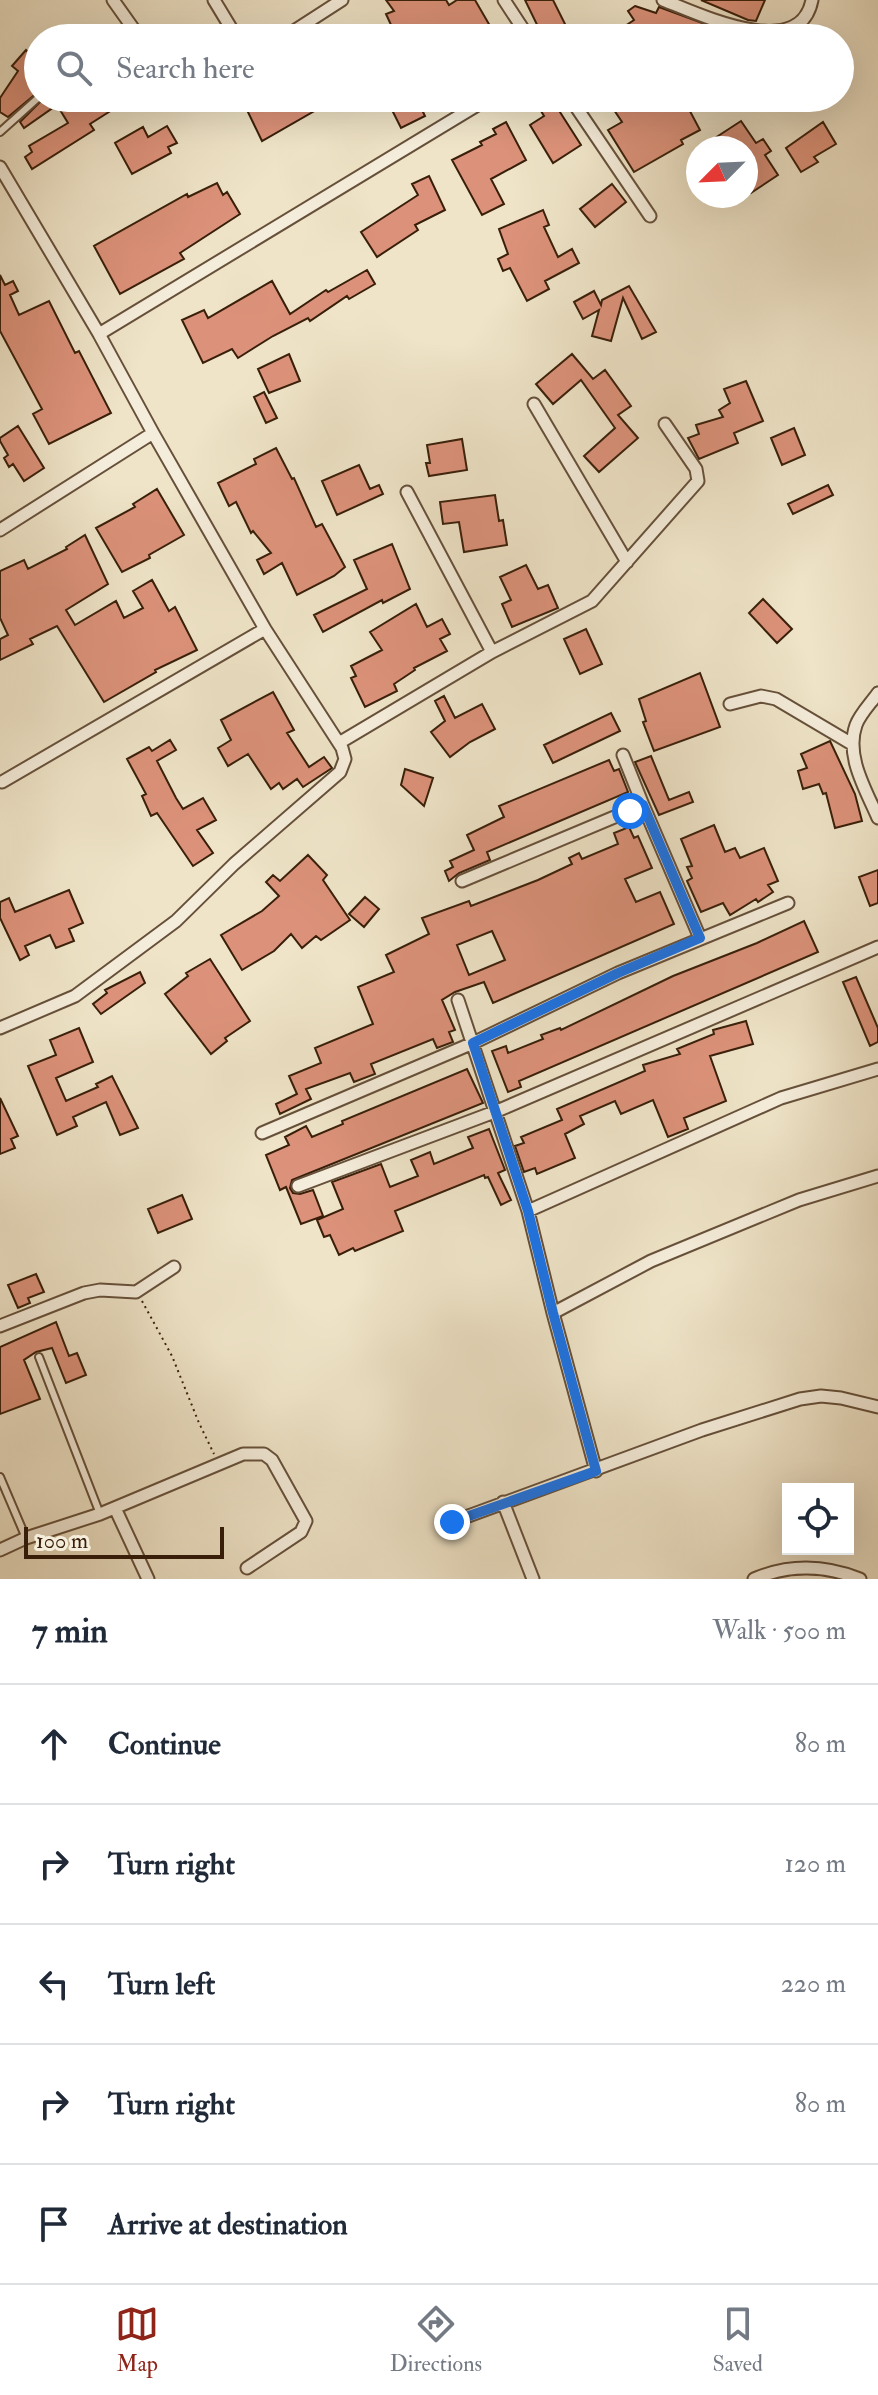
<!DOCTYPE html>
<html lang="en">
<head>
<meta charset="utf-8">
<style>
  :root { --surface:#fff; --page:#f6f6f7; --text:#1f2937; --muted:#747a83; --line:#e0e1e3; --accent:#8f2418 }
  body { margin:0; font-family:"IM FELL Double Pica",serif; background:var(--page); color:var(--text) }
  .controls { position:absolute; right:24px; bottom:24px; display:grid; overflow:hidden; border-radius:0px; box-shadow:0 8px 32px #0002 }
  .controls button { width:72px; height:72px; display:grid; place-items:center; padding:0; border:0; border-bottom:2px solid var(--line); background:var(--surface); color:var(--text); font:40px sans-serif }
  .compass { position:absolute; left:686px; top:136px; width:72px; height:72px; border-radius:50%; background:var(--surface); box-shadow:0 8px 32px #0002; rotate:246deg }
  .scale { position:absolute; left:24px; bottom:20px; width:200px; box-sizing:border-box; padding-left:8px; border:4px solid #391f0a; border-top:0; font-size:22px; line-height:28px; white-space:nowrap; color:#391f0a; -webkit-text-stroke:6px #f5eddb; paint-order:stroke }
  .stop { position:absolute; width:24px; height:24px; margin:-18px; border:6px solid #1a73e8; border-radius:50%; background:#fff }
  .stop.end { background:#1a73e8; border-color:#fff; box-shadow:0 2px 8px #0008 }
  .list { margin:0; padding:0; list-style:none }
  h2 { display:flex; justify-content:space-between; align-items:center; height:104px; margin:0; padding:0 32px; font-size:34px }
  h2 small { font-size:26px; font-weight:400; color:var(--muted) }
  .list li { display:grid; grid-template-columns:52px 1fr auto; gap:24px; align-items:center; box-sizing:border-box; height:120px; padding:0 32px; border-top:2px solid var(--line) }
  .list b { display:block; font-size:30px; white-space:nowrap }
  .list em { font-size:26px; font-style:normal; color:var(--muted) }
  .icon { flex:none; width:44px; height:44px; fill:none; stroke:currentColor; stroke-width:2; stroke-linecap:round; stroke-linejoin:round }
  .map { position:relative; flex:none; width:878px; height:1579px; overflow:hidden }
  .search { position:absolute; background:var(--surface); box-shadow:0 8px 32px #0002; left:24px; right:24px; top:24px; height:88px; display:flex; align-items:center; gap:20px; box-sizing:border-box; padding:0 28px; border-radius:44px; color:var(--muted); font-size:30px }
  .sheet { height:704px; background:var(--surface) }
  nav { display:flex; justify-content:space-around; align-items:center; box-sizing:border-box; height:112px; border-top:2px solid var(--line); background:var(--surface); font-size:22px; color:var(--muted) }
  nav a { display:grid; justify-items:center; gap:4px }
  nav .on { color:var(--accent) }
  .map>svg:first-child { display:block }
  .building { fill:#dc927a; stroke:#391f0a; stroke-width:2; fill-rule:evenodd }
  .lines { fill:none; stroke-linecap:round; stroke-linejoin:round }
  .service-casing { stroke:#66503a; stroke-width:10 }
  .minor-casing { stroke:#66503a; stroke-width:15 }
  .path { stroke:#391f0a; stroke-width:2; stroke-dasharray:2 4; stroke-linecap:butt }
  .service { stroke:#f5eddb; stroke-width:6 }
  .minor { stroke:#f5eddb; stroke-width:11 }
  .route { stroke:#1a73e8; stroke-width:10 }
</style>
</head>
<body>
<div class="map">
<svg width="878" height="1579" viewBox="0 0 878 1579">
  <rect width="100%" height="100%" fill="#efe4c8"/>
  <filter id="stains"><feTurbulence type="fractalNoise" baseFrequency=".0025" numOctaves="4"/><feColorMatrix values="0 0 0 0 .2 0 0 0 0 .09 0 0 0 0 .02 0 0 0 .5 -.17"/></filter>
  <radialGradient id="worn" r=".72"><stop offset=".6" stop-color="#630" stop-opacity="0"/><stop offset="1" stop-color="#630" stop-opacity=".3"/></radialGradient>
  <path class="building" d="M386,0H446L449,5L457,0H475L497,38H368L392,27L386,14L394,11Z
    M525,0H553L566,26L543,37Z
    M701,0H765L756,21L748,20Z
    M635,6L656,13L659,7L735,35L737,38H688L656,28L663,38H607L634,20L628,11Z
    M26,50L38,61V92L8,117L0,112V98L18,71L12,66Z
    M44,98H104L112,110L90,124L94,130L32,169L25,157L32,152L29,146L68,123L57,105L24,128L20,122Z
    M266,98H270L273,104L284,98H337L262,141L246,108Z
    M386,98H450L423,112L425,116L401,128Z
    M551,98L581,145L553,163L530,125L544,116L538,106Z
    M606,98H683L700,130L681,140L683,144L634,172L608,130L622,122Z
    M741,121L756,143L763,139L771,151L765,155L778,175L751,193L746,186V148H721L715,138Z
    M506,122L526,160L491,179L504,204L482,215L452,160L482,145L480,142L496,134L493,129Z
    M823,122L836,144L814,157L818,162L801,172L786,148Z
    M167,126L177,143L168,147L171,153L132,174L115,143L143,127L148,137Z
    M429,176L445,210L415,225L418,230L377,257L361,232L418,195L412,184Z
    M217,183L223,195L227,192L240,214L180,253L184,259L120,294L94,246L187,194L188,197Z
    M612,184L626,202L595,227L580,209Z
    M543,210L549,225L544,227L558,257L572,249L579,263L545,281L549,289L527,301L510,268L503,271L498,259L508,254L499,229Z
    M367,270L375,284L349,299L347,296L310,321L308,318L273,336L238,358L232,349L203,363L182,320L204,310L208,318L272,281L290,314L326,290L328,292Z
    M0,275L5,285L13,281L18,291L10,295L19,315L49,301L75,353L79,351L111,413L49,444L33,414L42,409L0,331Z
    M629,286L656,332L642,339L623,298L611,341L592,336L599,310L583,319L574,302L594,291L601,305L602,300Z
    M289,354L300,381L269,393L258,369Z
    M572,354L593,379L605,370L631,406L618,415L638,438L599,472L584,456L615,428L581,380L553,404L536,384Z
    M746,381L763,421L734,433L738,443L699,459L688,438L699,434L696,425L723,417L719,410L730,403L724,389Z
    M264,392L277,418L266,423L254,397Z
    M18,426L44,468L24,481L13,464L9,467L4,458L8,455L0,441V438Z
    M794,428L805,455L782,465L771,438Z
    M462,439L467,470L429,476L426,463H430L427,445Z
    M276,448L292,479L294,478L316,527L322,524L345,567L334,576L297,595L282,563L264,574L257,560L271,553L253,531L251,533L236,502L229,506L218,483L256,464L254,459Z
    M359,465L370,489L379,485L383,494L337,515L322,481Z
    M828,485L833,495L793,514L788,504Z
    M157,489L184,535L149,555L150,558L122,572L96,528L135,507L133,504Z
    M495,495L499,521L503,520L507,545L464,552L459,522L443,524L440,502Z
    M85,535L108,584L66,610L75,625L116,601L124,618L143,608L133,591L152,580L169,611L175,607L197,650L155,670L156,672L104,702L57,626L30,639L33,644L0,660V639L8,635L0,618V571L24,560L28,569L67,549L66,547Z
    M392,544L410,589L383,603L382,600L323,632L314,615L367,589L354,560Z
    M526,565L538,589L548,585L558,608L512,627L502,604L511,600L500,577Z
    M763,599L792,629L777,643L749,613Z
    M416,604L427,627L442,619L450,634L440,639L447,651L414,668L415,670L394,684L397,691L365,707L351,678L356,676L351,666L382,650L370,632Z
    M586,629L602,664L580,674L564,639Z
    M700,673L720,727L654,751L643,722L646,721L639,699Z
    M273,692L294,730L287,733L309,767L324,757L332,768L303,787L297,779L283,789L279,783L271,789L248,754L228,766L218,748L231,740L221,720Z
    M444,696L455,718L482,704L495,729L470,742L450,757L431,732L445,721L435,701Z
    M611,713L620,731L553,763L544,745Z
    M170,740L176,750L157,761L176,798L183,809L203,798L216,820L197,830L213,853L193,866L157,813L151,816L142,796L146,794L127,759L149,747L152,751Z
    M830,741L855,794L862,821L835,828L826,793L823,794L819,784L803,789L798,771L807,768L801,754Z
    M651,756L669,800L689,792L693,802L659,815L635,762Z
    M609,760L614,771L619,769L628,792L487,852L490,860L459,873L449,881L445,871L453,867L450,861L474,850L467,835L504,817L499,806Z
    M405,769L433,778L424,806L401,785Z
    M714,825L725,852L735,848L740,858L764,848L778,881L768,885L773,892L758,902L756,899L730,915L723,903L701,912L687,881L692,878L687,867L692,866L681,839Z
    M629,827L634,838L638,836L652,868L625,879L636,902L660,892L674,924L493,1003L484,982L455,992L442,1000L455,1030L449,1032L453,1042L437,1048L433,1039L371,1064L375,1074L354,1082L350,1073L306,1089L311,1099L280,1114L276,1104L297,1094L289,1076L321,1063L315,1048L373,1024L358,987L394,972L386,955L429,934L422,918L469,901L471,906L538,880L572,864L569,858L579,853L582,859L618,844L614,833ZM492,931L505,960L469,975L457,945Z
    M308,855L327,875L323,880L350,920L321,940L316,936L302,948L291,934L274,951L242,970L221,935L262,911L279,896L266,882L273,875L280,881Z
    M878,870V903L870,906L859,877Z
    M69,890L83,923L69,929L74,941L56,948L50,935L25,946L29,955L20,960L0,918V902L9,898L15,912Z
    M365,897L379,909L364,927L349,914Z
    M804,921L818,952L519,1081L521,1087L508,1092L492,1051L506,1046L508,1053L543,1039L541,1035L560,1028L561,1030L673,976L757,943Z
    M210,959L250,1021L225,1038L227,1041L211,1054L165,994L188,976L186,973Z
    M140,972L145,983L101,1014L93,1004L107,993L105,990Z
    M856,977L878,1028V1042L870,1046L843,982Z
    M746,1021L753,1044L710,1056L726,1101L684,1118L688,1129L668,1137L653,1100L621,1114L615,1101L580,1116L584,1124L565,1134L575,1158L537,1174L535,1168L524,1172L515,1146L524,1143L521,1137L562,1120L557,1109L645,1071L643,1065L680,1054L677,1049L714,1034L713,1030Z
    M79,1028L93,1062L56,1078L66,1101L98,1087L96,1084L112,1076L138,1128L120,1135L106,1102L73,1117L77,1126L57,1135L28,1066L56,1055L50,1040Z
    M467,1069L483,1103L292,1180L290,1188L293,1193L300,1194L313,1190L323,1216L301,1224L286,1187L280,1190L266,1155L289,1145L285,1137L306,1126L312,1137L343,1124L342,1121Z
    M0,1098L18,1136L11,1139L15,1148L0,1154Z
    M489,1129L505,1170L498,1173L511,1200L501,1205L488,1177L485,1178L484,1175L395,1211L403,1231L355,1251L353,1248L339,1255L330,1235L324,1237L317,1220L343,1209L332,1182L381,1164L390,1187L418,1176L411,1160L430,1152L434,1164L473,1148L468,1137Z
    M182,1195L192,1219L158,1233L148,1209Z
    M36,1274L44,1292L28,1298L30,1303L18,1308L8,1285Z
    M56,1322L69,1356L77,1353L86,1375L66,1383L52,1348L36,1352L24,1360L40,1399L0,1414V1347Z"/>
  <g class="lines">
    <g class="service-casing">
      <path id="service" d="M0,132L38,98
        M39,1357L100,1514
        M0,1477L26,1538"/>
    </g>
    <g class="minor-casing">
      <path id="minor" d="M113,0L140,38
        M214,0L237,38
        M504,0L529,38
        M663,0C699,14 800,63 812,0
        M283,38L342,0
        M570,98L650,216
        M0,167L99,334L153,433L265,629L342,748L345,759L340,772L234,864L176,921L75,996L0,1028
        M99,334L484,101
        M534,404L627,562
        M407,492L492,652
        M0,530L153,433
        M878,693C871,703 860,714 856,725C845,756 866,790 878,818
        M730,704L761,696L776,699L852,744
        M339,743L492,652L592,601L698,481L696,469L665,424
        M623,755L643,805
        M2,782L265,629
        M462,881L643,805L700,938
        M458,1000L528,1211L553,1313L596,1471
        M262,1133L473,1043L618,973L788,903
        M298,1186L497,1111L878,947
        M528,1211L781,1098L878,1069
        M553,1313L651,1261L799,1200L878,1176
        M0,1326L84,1293L100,1290L136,1292L174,1267
        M503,1502L533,1579
        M115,1508L148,1579
        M452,1522L702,1430L800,1399L821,1396L841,1398L878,1407
        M0,1550L26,1538L100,1514L243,1454H264L272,1460L306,1521L301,1532L247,1568
        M754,1579C789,1564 825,1565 860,1579"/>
    </g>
    <path class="path" d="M142,1301L172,1356L199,1423L214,1454"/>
    <use href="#service" class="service"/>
    <use href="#minor" class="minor"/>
  </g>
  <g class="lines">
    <path class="route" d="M452,1522L596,1471L553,1313L528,1211L473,1043L618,973L700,938L643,805L630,811"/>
  </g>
  <rect width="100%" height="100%" filter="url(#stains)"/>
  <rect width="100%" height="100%" fill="url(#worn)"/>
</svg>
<div class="controls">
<button><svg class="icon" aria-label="locate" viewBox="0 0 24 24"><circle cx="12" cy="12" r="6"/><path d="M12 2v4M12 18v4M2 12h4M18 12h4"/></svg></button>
</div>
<svg class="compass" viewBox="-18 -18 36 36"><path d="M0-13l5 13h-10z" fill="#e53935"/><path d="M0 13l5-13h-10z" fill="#747a83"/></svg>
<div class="scale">100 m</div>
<div class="stop" style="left:630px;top:811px"></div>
<div class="stop end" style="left:452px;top:1522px"></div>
<div class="search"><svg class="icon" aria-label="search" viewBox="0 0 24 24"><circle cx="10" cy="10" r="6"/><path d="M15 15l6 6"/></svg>Search here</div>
</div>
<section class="sheet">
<h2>7 min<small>Walk · 500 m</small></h2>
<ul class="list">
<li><svg class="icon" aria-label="ahead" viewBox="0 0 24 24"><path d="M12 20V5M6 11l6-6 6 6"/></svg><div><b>Continue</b></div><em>80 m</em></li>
<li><svg class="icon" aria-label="right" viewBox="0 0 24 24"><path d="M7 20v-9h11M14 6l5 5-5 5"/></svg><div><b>Turn right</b></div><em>120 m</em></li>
<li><svg class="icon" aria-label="left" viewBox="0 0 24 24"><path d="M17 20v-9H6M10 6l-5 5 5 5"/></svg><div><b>Turn left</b></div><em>220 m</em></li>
<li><svg class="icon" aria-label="right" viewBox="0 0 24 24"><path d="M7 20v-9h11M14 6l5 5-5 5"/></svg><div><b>Turn right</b></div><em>80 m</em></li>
<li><svg class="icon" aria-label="arrive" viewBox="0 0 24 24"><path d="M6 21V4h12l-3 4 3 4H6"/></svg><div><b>Arrive at destination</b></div></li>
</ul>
</section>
<nav>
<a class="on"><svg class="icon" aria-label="map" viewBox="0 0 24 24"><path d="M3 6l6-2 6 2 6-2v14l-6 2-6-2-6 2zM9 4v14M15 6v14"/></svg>Map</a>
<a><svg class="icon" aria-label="directions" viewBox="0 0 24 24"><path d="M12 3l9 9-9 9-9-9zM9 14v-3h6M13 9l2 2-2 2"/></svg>Directions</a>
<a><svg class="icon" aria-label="saved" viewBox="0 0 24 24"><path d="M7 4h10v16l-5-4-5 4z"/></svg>Saved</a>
</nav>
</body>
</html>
